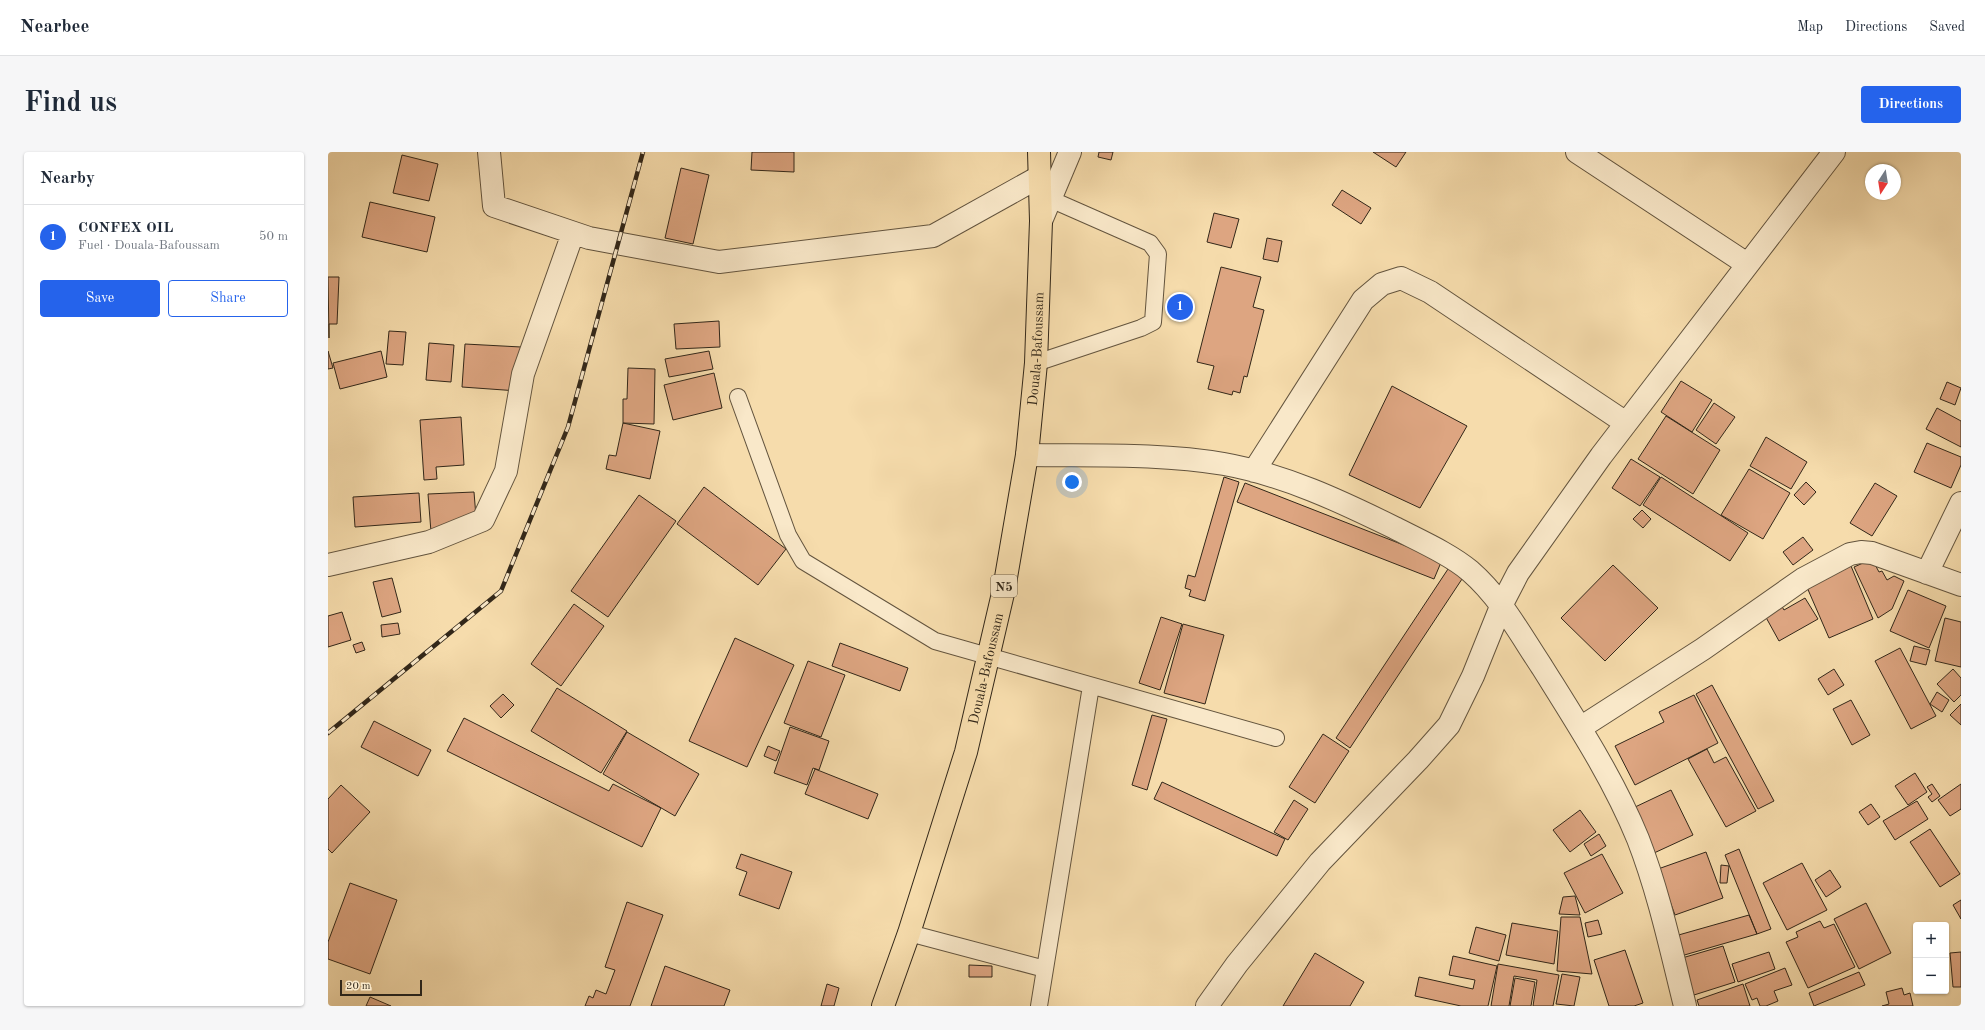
<!DOCTYPE html>
<html lang="en">
<head>
<meta charset="utf-8">
<style>
  :root { --surface:#fff; --page:#f6f6f7; --text:#1f2937; --muted:#747a83; --line:#e0e1e3; --accent:#2563eb }
  body { margin:0; font-family:"Old Standard TT",serif; background:var(--page); color:var(--text) }
  .controls { position:absolute; right:12px; bottom:12px; display:grid; overflow:hidden; border-radius:4px; box-shadow:0 1px 3px #0004 }
  .controls button { width:36px; height:36px; display:grid; place-items:center; padding:0; border:0; border-bottom:1px solid var(--line); background:var(--surface); color:var(--text); font:20px sans-serif }
  .compass { position:absolute; left:1537px; top:12px; width:36px; height:36px; border-radius:50%; background:var(--surface); box-shadow:0 1px 3px #0004; rotate:192deg }
  .scale { position:absolute; left:12px; bottom:10px; width:82px; box-sizing:border-box; padding-left:4px; border:2px solid #322719; border-top:0; font-size:11px; line-height:14px; white-space:nowrap; color:#322719; -webkit-text-stroke:3px #f9e8c9; paint-order:stroke }
  .you { position:absolute; left:744px; top:330px; width:14px; height:14px; margin:-10px; border:3px solid #fff; border-radius:50%; background:#1a73e8; box-shadow:0 0 0 6px #1a73e833 }
  .badge { display:grid; place-items:center; width:26px; height:26px; border-radius:50%; background:var(--accent); color:#fff; font-size:13px; font-weight:700 }
  .pin { position:absolute; translate:-50% -50%; border:2px solid #fff; box-shadow:0 1px 4px #0006 }
  .list { margin:0; padding:0; list-style:none }
  h2 { display:flex; justify-content:space-between; align-items:center; height:52px; margin:0; padding:0 16px; font-size:17px }
  h2 small { font-size:13px; font-weight:400; color:var(--muted) }
  .list li { display:grid; grid-template-columns:26px 1fr auto; gap:12px; align-items:center; box-sizing:border-box; height:64px; padding:0 16px; border-top:1px solid var(--line) }
  .list b { display:block; font-size:15px; white-space:nowrap }
  .list p { margin:0; font-size:13px; white-space:nowrap; color:var(--muted) }
  .list em { font-size:13px; font-style:normal; color:var(--muted) }
  .actions { display:flex; gap:8px; padding:12px 16px }
  .actions a { flex:1; padding:9px 0; border:1px solid var(--accent); border-radius:4px; text-align:center; font-size:14px; color:var(--accent) }
  .actions .main { background:var(--accent); color:#fff }
  .map { position:relative; flex:none; width:1633px; height:854px; overflow:hidden; border-radius:4px }
  header { display:flex; align-items:center; gap:24px; box-sizing:border-box; height:56px; padding:0 20px; background:var(--surface); border-bottom:1px solid var(--line) }
  header strong { font-size:19px }
  nav { display:flex; gap:22px; margin-inline-start:auto; font-size:14px }
  .intro { display:flex; align-items:center; justify-content:space-between; box-sizing:border-box; height:96px; padding:0 24px }
  h1 { margin:0; font-size:28px }
  .button { padding:10px 18px; border-radius:4px; background:var(--accent); color:#fff; font-size:14px; font-weight:700 }
  main { display:flex; gap:24px; padding:0 24px }
  aside { flex:1; background:var(--surface); border-radius:4px; box-shadow:0 1px 3px #0004 }
  .map>svg:first-child { display:block }
  .building { fill:#dda581; stroke:#322719 }
  .lines { fill:none; stroke-linecap:round; stroke-linejoin:round }
  .lane-casing { stroke:#63543e; stroke-width:18 }
  .street-casing { stroke:#63543e; stroke-width:24 }
  .highway-casing { stroke:#322719; stroke-width:24 }
  .lane { stroke:#f9e8c9; stroke-width:16 }
  .street { stroke:#f9e8c9; stroke-width:22 }
  .highway { stroke:#f6dcac; stroke-width:22 }
  .rail-casing { stroke:#322719; stroke-width:4.5 }
  .rail { stroke:#f9e8c9; stroke-width:3; stroke-dasharray:9; stroke-linecap:butt }
  .labels { text-anchor:middle; stroke-width:3; stroke-linejoin:round; paint-order:stroke }
  .shield { fill:#f9e8c9; stroke:#6e614e; stroke-width:1 }
  .shield-label { font-size:13px; font-weight:bold; fill:#322719 }
  .street-label { font-size:14px; fill:#322719; stroke:#f9e8c9 }
</style>
</head>
<body>
<header>
<strong>Nearbee</strong>
<nav><a>Map</a><a>Directions</a><a>Saved</a></nav>
</header>
<div class="intro"><h1>Find us</h1><a class="button">Directions</a></div>
<main>
<aside>
<h2>Nearby<small></small></h2>
<ul class="list">
<li><span class="badge">1</span><div><b>CONFEX OIL</b><p>Fuel · Douala-Bafoussam</p></div><em>50 m</em></li>
</ul>
<div class="actions"><a class="main">Save</a><a>Share</a></div>
</aside>
<div class="map">
<svg width="1633" height="854" viewBox="0 0 1633 854">
  <rect width="100%" height="100%" fill="#f6dcac"/>
  <filter id="stains"><feTurbulence type="fractalNoise" baseFrequency=".005" numOctaves="4"/><feColorMatrix values="0 0 0 0 .2 0 0 0 0 .09 0 0 0 0 .02 0 0 0 .5 -.17"/></filter>
  <radialGradient id="worn" r=".72"><stop offset=".6" stop-color="#630" stop-opacity="0"/><stop offset="1" stop-color="#630" stop-opacity=".3"/></radialGradient>
  <path class="building" d="M424,0H466V20L423,18Z
    M771,0H785L783,8L770,5Z
    M1045,0H1078L1068,15Z
    M74,3L110,12L101,49L65,41Z
    M353,16L381,23L365,92L337,86Z
    M1014,38L1043,56L1033,72L1004,53Z
    M42,50L107,65L99,100L34,85Z
    M886,61L911,67L903,96L879,90Z
    M939,86L954,89L950,110L935,107Z
    M893,115L933,125L925,155L936,158L919,225L916,224L912,241L905,239L904,243L880,237L886,214L869,210Z
    M0,125H11L9,172H1V186Z
    M391,169L392,195L348,197L346,172Z
    M61,179L78,180L75,213L58,212Z
    M101,191L126,193L123,230L98,228Z
    M137,192L193,195L190,239L134,235Z
    M0,199L5,216L0,217Z
    M53,199L59,225L12,237L5,211Z
    M381,199L385,217L341,225L337,207Z
    M300,216L327,217L326,272L295,271V247H299Z
    M386,221L394,256L345,268L336,233Z
    M1353,229L1384,248L1364,280L1333,260Z
    M1619,230L1633,236L1627,253L1612,247Z
    M1064,234L1139,274L1092,356L1021,323Z
    M1386,251L1407,265L1388,292L1368,278Z
    M1609,256L1633,269V295L1598,277Z
    M1338,264L1392,298L1365,342L1310,307Z
    M133,265L136,313L108,315L109,327L96,328L92,268Z
    M295,271L332,279L322,327L278,317L281,303L288,304Z
    M1438,285L1479,310L1463,337L1422,314Z
    M1599,291L1633,305V313L1623,336L1586,320Z
    M1303,307L1332,325L1312,354L1284,336Z
    M1421,317L1462,341L1435,387L1393,363Z
    M896,325L911,330L877,449L861,444L863,438L857,436L860,423L867,425Z
    M1333,325L1420,381L1402,409L1315,353Z
    M1478,330L1488,340L1476,353L1466,343Z
    M917,331L1114,408L1106,427L909,350Z
    M1547,331L1569,344L1544,384L1522,371Z
    M376,335L458,397L430,433L349,372Z
    M146,340L149,377L103,380L100,342Z
    M91,341L93,370L27,375L25,345Z
    M311,343L348,369L280,465L243,439Z
    M1314,358L1323,367L1315,376L1305,367Z
    M1475,385L1485,398L1465,413L1455,400Z
    M1544,407L1551,420L1554,419L1559,428L1566,424L1576,429L1564,457L1550,466L1526,415Z
    M1285,413L1330,456L1277,509L1233,466Z
    M1122,414L1136,424L1022,596L1008,586Z
    M1523,414L1545,467L1501,486L1478,433Z
    M64,426L73,460L54,465L45,430Z
    M1580,438L1618,454L1601,496L1562,479Z
    M1477,446L1490,467L1451,489L1435,460L1452,451L1456,458Z
    M246,452L276,474L233,534L203,512Z
    M14,460L23,488L0,495V464Z
    M833,465L854,472L832,538L811,531Z
    M1617,466L1633,470V515L1607,509Z
    M70,471L72,482L54,485L53,473Z
    M855,472L896,483L877,552L836,541Z
    M407,486L466,513L419,615L361,589Z
    M34,490L37,498L28,501L25,493Z
    M512,491L580,516L572,539L504,514Z
    M1586,494L1602,498L1598,513L1582,509Z
    M1572,496L1608,564L1583,577L1547,509Z
    M480,509L517,523L493,585L456,571Z
    M1506,517L1516,533L1500,543L1490,527Z
    M1625,517L1633,526V543L1626,550L1609,532Z
    M1384,533L1446,649L1430,657L1368,542Z
    M229,536L299,579L273,621L203,579Z
    M1609,540L1621,548L1614,560L1602,552Z
    M175,542L186,553L173,566L162,554Z
    M1366,543L1390,591L1307,633L1287,594L1336,570L1331,560Z
    M1523,548L1542,583L1524,593L1505,557Z
    M1633,552V573L1622,563Z
    M824,563L839,567L819,638L804,633Z
    M136,566L281,639L285,632L333,656L314,695L119,599Z
    M46,569L103,598L90,624L33,595Z
    M462,575L501,589L491,618L485,616L479,633L446,621Z
    M299,580L371,622L347,664L275,622Z
    M995,582L1021,599L987,651L961,635Z
    M440,594L452,599L448,609L436,604Z
    M1379,597L1386,611L1398,605L1428,659L1398,675L1360,607Z
    M487,617L550,642L540,667L477,642Z
    M1587,621L1599,640L1580,653L1567,634Z
    M834,630L957,687L949,704L826,647Z
    M1604,632L1612,644L1604,650L1600,645L1604,642L1599,635Z
    M1633,632V657L1622,664L1610,648Z
    M13,633L42,660L4,701L0,697V647Z
    M1343,638L1365,683L1326,701L1305,656Z
    M966,648L980,657L960,688L946,680Z
    M1589,649L1600,667L1567,688L1555,669Z
    M1543,652L1552,665L1540,673L1531,660Z
    M1252,658L1268,680L1242,700L1225,678Z
    M1602,677L1632,722L1612,735L1582,690Z
    M1271,682L1278,694L1263,704L1256,692Z
    M1411,697L1443,777L1429,782L1397,703Z
    M1378,700L1395,746L1347,763L1330,717Z
    M413,702L464,720L451,757L411,743L419,720L408,716Z
    M1274,702L1295,741L1257,761L1236,721Z
    M1474,711L1499,758L1459,778L1435,731Z
    M1393,713L1401,714L1399,731H1392Z
    M1502,718L1513,735L1498,745L1487,728Z
    M22,731L69,748L42,822L0,807V790Z
    M1247,744L1252,763L1231,762L1235,745Z
    M1633,748V767L1625,753Z
    M299,750L335,763L302,854H257L261,844L265,846L268,838L278,842L287,818L277,815Z
    M1538,751L1563,801L1531,817L1506,767Z
    M1421,763L1429,782L1353,804L1347,784Z
    M1233,765H1252L1264,822L1229,819Z
    M1270,768L1274,782L1260,785L1257,771Z
    M1492,769L1496,776L1506,772L1527,815L1480,836L1458,790L1470,785L1468,780Z
    M1184,771L1230,779L1226,812L1178,803Z
    M1148,775L1178,783L1171,809L1141,801Z
    M1395,794L1407,830L1366,843L1354,806Z
    M1297,798L1315,851L1306,854H1281L1266,808Z
    M1441,800L1447,817L1410,830L1404,812Z
    M1633,800V835H1625L1622,801Z
    M987,801L1036,830L1022,854H955Z
    M1125,804L1169,814L1160,854H1133L1087,844L1091,825L1145,837L1147,828L1121,823Z
    M1170,812L1231,823L1225,854H1205L1209,828L1186,824L1181,854H1163Z
    M641,813L664,814V825H641Z
    M337,814L402,838L396,854H323Z
    M1457,816L1464,833L1446,839L1450,849L1438,854H1432L1429,846L1424,848L1417,832Z
    M1531,820L1537,833L1486,854L1481,841Z
    M1234,822L1252,825L1246,854L1228,852Z
    M1187,826L1207,830L1203,854H1182Z
    M499,832L511,836L506,854H493Z
    M1415,832L1422,854H1371L1369,848Z
    M1574,836L1576,843L1582,841L1585,854H1554L1561,852L1558,840Z
    M42,845L63,854H38Z"/>
  <g class="lines">
    <g class="lane-casing">
      <path id="lane" d="M708,211L813,176L825,170L830,102L822,91L722,47
        M410,245L460,383L475,409L607,489L948,586
        M581,781L717,817
        M711,854L763,534"/>
    </g>
    <g class="street-casing">
      <path id="street" d="M161,0L166,54L261,86L391,110L605,84L711,25
        M1249,0L1419,112
        M713,69L742,0
        M699,303C765,304 832,301 896,312C957,323 1012,349 1067,376C1090,388 1122,402 1142,419C1173,446 1192,482 1214,515C1249,571 1285,626 1310,687C1331,741 1343,798 1357,854
        M926,319L1035,148L1054,132L1073,126L1102,140L1298,271
        M0,413L101,390L155,368L178,319L195,222L245,81
        M1599,421L1633,351
        M1252,576L1375,497L1475,427L1522,402L1533,400L1544,401L1633,433
        M879,854L909,812L992,710L1090,608L1121,573L1145,524L1174,452L1190,421L1273,304L1506,0"/>
    </g>
    <g class="highway-casing">
      <g id="highway">
        <path id="s1" d="M555,854L581,781L638,600L676,437L699,303L708,211L713,69L711,0"/>
      </g>
    </g>
    <use href="#lane" class="lane"/>
    <use href="#street" class="street"/>
    <use href="#highway" class="highway"/>
    <g class="rail-casing">
      <path id="rail" d="M0,581L173,439L240,275L315,0"/>
    </g>
    <use href="#rail" class="rail"/>
  </g>
  <g class="labels">
    <rect class="shield" x="663" y="423" width="26" height="22" rx="3"/>
    <g class="shield-label">
      <text x="676" y="439">N5</text>
    </g>
    <g class="street-label">
      <text dy="5" stroke="none"><textPath href="#s1" startOffset="677">Douala-Bafoussam</textPath></text>
      <text dy="5" stroke="none"><textPath href="#s1" startOffset="353">Douala-Bafoussam</textPath></text>
    </g>
  </g>
  <rect width="100%" height="100%" filter="url(#stains)"/>
  <rect width="100%" height="100%" fill="url(#worn)"/>
</svg>
<div class="controls">
<button>+</button>
<button>−</button>
</div>
<svg class="compass" viewBox="-18 -18 36 36"><path d="M0-13l5 13h-10z" fill="#e53935"/><path d="M0 13l5-13h-10z" fill="#747a83"/></svg>
<div class="scale">20 m</div>
<div class="you"></div>
<div class="pin badge" style="left:852px;top:155px">1</div>
</div>
</main>
</body>
</html>
